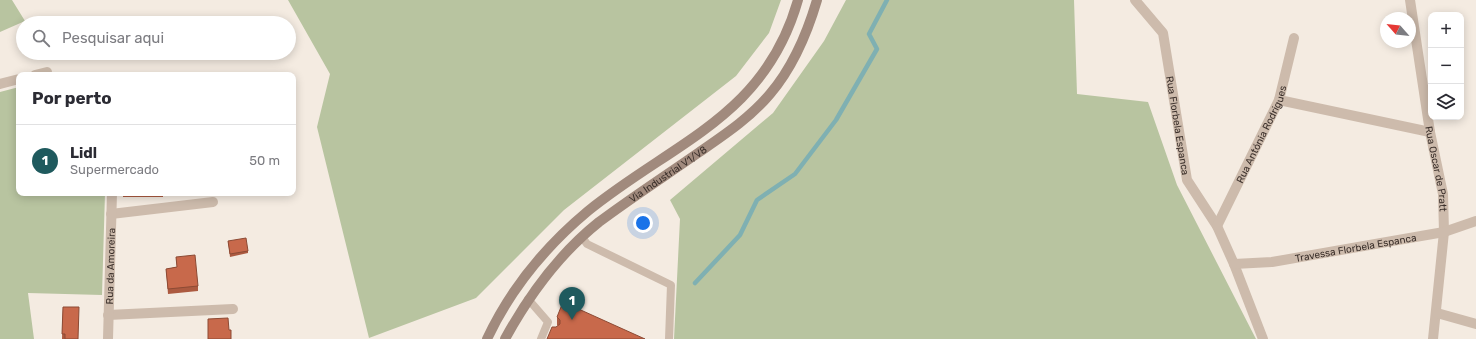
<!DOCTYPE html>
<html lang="pt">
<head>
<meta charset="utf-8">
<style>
  :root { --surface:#fff; --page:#f2f2f3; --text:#2b2b33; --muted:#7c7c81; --line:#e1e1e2; --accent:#1f5a5e }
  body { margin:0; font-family:Rubik,sans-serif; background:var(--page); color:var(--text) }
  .controls { position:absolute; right:12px; top:12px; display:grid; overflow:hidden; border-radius:8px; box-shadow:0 2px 10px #0003 }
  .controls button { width:36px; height:36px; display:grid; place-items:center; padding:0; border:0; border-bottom:1px solid var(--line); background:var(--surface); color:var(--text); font:20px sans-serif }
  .compass { position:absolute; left:1380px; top:12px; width:36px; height:36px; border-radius:50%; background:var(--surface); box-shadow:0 2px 10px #0003; rotate:297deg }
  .you { position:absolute; left:643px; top:223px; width:14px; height:14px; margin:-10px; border:3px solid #fff; border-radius:50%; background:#1a73e8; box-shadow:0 0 0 6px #1a73e833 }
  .badge { display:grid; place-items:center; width:26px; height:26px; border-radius:50%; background:var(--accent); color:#fff; font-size:13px; font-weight:700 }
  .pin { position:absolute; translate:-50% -33px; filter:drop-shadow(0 1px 2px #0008) }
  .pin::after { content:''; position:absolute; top:21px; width:14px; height:12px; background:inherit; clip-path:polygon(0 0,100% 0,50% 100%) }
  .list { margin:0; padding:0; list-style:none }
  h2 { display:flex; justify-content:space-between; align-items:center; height:52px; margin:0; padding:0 16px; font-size:17px }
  h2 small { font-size:13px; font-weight:400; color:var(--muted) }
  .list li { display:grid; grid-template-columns:26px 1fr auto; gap:12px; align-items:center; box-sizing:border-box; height:72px; padding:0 16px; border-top:1px solid var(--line) }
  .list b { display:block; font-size:15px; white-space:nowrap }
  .list p { margin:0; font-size:13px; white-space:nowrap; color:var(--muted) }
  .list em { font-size:13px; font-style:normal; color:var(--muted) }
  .icon { flex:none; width:22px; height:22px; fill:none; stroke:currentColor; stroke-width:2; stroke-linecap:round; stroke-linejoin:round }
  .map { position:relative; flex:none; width:1476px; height:339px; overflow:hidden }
  .search { position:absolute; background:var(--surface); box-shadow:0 2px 10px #0003; left:16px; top:16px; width:280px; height:44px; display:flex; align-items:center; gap:10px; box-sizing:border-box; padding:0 14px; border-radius:22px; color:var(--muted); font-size:15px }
  .panel { position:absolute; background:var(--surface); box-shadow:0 2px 10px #0003; left:16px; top:72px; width:280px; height:124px; border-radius:8px }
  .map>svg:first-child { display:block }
  .green { fill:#b8c4a0 }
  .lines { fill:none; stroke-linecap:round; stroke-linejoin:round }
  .stream { stroke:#7fb0b2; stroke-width:4.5 }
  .lane { stroke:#cdbbac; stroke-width:8 }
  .street { stroke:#cdbbac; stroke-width:10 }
  .secondary { stroke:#a18a7d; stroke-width:10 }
  .wall { fill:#ac5a40 }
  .building { fill:#c8694b; stroke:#8c4a34 }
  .labels { text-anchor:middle; stroke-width:3.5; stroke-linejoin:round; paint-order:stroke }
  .street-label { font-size:10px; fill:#3b302b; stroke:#fbf5ee }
</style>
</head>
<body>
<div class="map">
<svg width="1476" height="339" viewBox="0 0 1476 339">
  <rect width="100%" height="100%" fill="#f4ebe1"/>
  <path class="green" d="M0,0H12L25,21L0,32Z
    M288,0H781L769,33L736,76L564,210L476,298L369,338L317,127L330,74Z
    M846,0H1074L1077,94L1148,102L1177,185L1256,339H674L680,219L670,200L773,113L824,41Z
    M19,87V193H105L102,295L28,293L34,339H0V92Z"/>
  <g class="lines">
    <path class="stream" d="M695,283L740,235L757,200L795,174L836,120L877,49L869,34L887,0"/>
    <path class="lane" d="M582,237L587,244L671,285L669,339
      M528,299L548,322L541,339"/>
    <g class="street">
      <path id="s1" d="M1135,0L1163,33L1187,180L1217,226L1234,264L1263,339"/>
      <path id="s2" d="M1410,0L1430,132L1443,194L1444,232L1433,339"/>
      <path d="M35,75L47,72"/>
      <path d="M0,84L19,79"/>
      <path d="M1279,100L1430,132"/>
      <path d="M111,214L213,202"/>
      <path id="s3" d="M1217,226L1279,100L1294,38"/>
      <path id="s4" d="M1234,264L1272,262L1444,232L1476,221"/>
      <path d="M1437,313L1476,324"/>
      <path d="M108,315L233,309"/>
      <path id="s5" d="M108,339L112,193"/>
    </g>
    <g class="secondary">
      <path d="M487,339C510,290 546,246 588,211C673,142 765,117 798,0"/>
      <path id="s6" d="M505,339C529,295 559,254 599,222C631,198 665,176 698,153C724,135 750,118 770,94C793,67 807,34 817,0"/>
    </g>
  </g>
  <path class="wall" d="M123,193H163V197H123Z
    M228,241L248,251V253L230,257Z
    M176,257L198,286V291L168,294L166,269L177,267Z
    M63,307L78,339H62Z
    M557,317L645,339L558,326L557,325Z"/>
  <path class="building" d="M246,238L248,251L230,254L228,241Z
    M195,255L198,286L168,289L166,269L177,267L176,257Z
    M563,302L645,339H547L552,327H556L560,324V320L557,317Z
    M63,307H79L78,339H65V334H62Z
    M228,318L229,330H231V339H208V319Z"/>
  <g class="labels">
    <g class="street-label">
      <text dy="4" stroke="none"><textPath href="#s1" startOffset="137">Rua Florbela Espanca</textPath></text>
      <text dy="4" stroke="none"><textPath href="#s3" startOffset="102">Rua Antónia Rodrigues</textPath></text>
      <text dy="4" stroke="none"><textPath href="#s2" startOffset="171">Rua Oscar de Pratt</textPath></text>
      <text dy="4" stroke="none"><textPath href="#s6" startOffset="235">Via Industrial V1/V8</textPath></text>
      <text dy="4" stroke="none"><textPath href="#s4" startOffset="123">Travessa Florbela Espanca</textPath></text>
      <text dy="4" stroke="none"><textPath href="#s5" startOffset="73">Rua da Amoreira</textPath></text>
    </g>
  </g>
</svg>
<div class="controls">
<button>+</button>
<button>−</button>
<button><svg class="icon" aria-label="layers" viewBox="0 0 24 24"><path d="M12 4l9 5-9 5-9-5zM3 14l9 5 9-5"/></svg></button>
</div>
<svg class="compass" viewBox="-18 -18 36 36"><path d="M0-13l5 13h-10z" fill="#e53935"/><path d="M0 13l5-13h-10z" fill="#7c7c81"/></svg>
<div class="you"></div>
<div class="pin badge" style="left:572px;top:320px">1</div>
<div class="search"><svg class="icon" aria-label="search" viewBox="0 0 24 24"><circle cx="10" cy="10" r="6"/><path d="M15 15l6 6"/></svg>Pesquisar aqui</div>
<section class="panel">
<h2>Por perto<small></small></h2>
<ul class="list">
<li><span class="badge">1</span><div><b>Lidl</b><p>Supermercado</p></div><em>50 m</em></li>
</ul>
</section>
</div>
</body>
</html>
